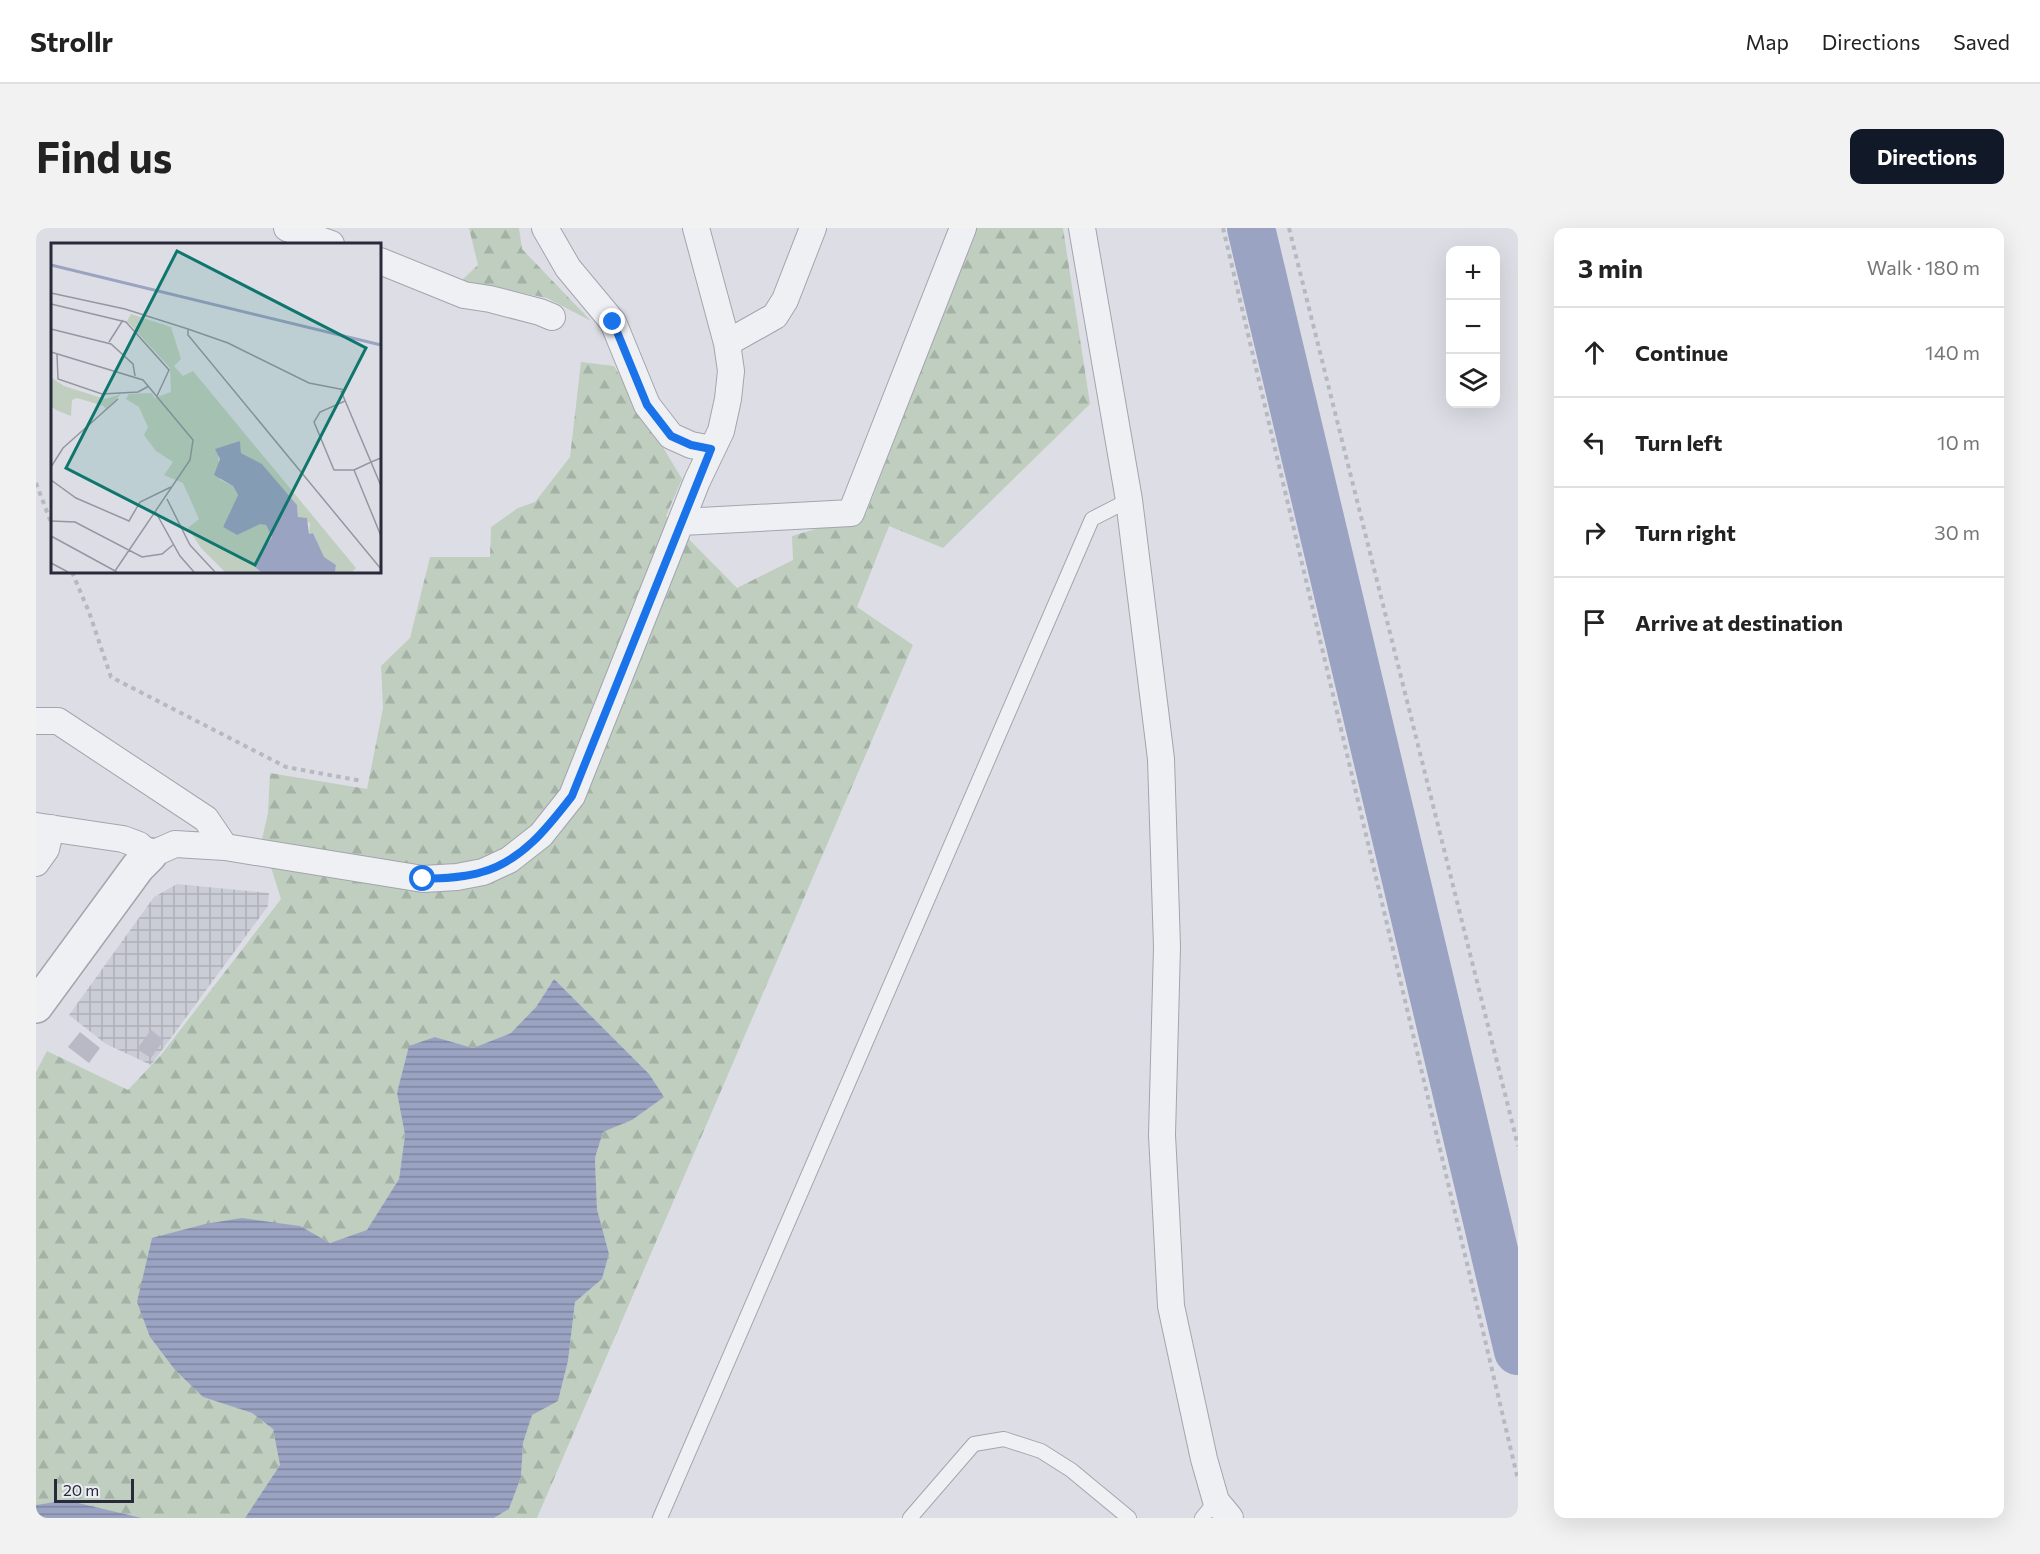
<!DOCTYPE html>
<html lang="en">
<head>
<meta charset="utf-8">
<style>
  :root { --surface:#fff; --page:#f2f2f2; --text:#222; --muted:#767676; --line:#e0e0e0; --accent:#111827 }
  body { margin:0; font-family:Commissioner,sans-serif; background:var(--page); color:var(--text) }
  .controls { position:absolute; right:18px; top:18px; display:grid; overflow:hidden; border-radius:12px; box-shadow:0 6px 24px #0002 }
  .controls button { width:54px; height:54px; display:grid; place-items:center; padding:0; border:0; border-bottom:2px solid var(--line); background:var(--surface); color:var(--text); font:30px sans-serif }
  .scale { position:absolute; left:18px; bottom:15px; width:80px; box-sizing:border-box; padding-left:6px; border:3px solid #282a3a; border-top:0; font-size:16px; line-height:21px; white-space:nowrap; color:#282a3a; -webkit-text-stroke:4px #ecedf3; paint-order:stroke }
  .stop { position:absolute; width:18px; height:18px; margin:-14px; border:4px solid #1a73e8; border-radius:50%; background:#fff }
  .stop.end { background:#1a73e8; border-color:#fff; box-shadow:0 2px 6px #0008 }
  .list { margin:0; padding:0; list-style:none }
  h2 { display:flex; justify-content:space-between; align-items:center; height:78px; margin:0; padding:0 24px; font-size:26px }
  h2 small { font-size:20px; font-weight:400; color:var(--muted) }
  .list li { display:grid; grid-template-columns:39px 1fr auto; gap:18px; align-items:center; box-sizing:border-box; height:90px; padding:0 24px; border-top:2px solid var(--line) }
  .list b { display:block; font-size:22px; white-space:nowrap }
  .list em { font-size:20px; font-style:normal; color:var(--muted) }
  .icon { flex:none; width:33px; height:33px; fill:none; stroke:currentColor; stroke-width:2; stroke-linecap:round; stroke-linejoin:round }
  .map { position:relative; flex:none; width:1482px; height:1290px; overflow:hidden; border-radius:12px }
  header { display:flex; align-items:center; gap:36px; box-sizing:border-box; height:84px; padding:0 30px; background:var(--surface); border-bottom:2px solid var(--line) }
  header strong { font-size:28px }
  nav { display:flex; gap:33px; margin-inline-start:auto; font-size:21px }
  .intro { display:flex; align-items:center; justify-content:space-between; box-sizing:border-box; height:144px; padding:0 36px }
  h1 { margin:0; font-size:42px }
  .button { padding:15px 27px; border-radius:12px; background:var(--accent); color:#fff; font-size:21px; font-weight:700 }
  main { display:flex; gap:36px; padding:0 36px }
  aside { flex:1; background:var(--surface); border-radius:12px; box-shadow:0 6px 24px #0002 }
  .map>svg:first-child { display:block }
  .industrial { fill:url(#industrial-grid) }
  .forest { fill:url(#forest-firs) }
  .water { fill:url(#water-rules) }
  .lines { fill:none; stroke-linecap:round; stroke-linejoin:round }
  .river { stroke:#9ba3c2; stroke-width:48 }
  .building { fill:#b8b9c5 }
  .service-casing { stroke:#a3a4ae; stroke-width:16 }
  .minor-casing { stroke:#a3a4ae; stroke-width:28 }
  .tertiary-casing { stroke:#a3a4ae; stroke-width:36 }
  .path { stroke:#b7b9c0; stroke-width:4; stroke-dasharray:4.5 4.5; stroke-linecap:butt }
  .service { stroke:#eff0f4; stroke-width:14 }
  .minor { stroke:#eff0f4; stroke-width:26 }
  .tertiary { stroke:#eff0f4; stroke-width:33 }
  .route { stroke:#1a73e8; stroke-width:8 }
  .inset-river { fill:none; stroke:#9ba3c2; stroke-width:3 }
  .inset-road { fill:none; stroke:#9596a1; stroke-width:1.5 }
  .view { fill:#0f766e; fill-opacity:0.15; stroke:#0f766e; stroke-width:3 }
  .inset-edge { fill:none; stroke:#282a3a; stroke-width:3 }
</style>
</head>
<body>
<header>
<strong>Strollr</strong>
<nav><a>Map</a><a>Directions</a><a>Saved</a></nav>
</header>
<div class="intro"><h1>Find us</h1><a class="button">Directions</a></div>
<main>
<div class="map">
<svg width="1482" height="1290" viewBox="0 0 1482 1290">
  <defs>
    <pattern id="industrial-grid" width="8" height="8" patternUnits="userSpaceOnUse" patternTransform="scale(1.5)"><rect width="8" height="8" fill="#cbcdd6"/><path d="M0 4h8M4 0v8" fill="none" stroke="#aeb0b8"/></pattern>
    <pattern id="forest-firs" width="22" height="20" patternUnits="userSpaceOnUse" patternTransform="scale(1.5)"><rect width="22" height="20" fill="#bfcebf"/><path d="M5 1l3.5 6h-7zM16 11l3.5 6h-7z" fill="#a4b1a5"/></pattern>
    <pattern id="water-rules" width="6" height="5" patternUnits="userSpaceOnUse" patternTransform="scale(1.5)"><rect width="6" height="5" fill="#9ba3c2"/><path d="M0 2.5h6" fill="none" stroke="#7e859f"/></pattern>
  </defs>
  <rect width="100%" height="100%" fill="#dddee5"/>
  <path class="industrial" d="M141,656L233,665L232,678L115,837L70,816L33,787L118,669Z"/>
  <path class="forest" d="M433,0H483L486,21L555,93L511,70L425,53L442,37Z
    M940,0H1027L1054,176L907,320L853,298L821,379L877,417L501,1290H458L473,1281L485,1249L487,1215L496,1186L522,1173L532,1133L539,1074L566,1051L573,1026L561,981L559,930L567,904L596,892L518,751L500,779L476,805L437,820L399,809L361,865L369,907L363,951L331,1003L294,1015L263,998L114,1109L139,1142L167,1169L216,1185L237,1201L244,1237L209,1290H106L30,1272L0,1277V844L11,823L92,862L125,827L245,671L226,611L232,585L234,545L331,561L347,480L345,438L374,410L394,329H454L455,299L482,280L499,274L534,229L545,134L578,138L646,251L630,288L701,360L757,332L756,308L830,286Z"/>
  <path class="water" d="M518,751L613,846L628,869L596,892L567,904L559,930L561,981L573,1026L566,1051L539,1074L532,1133L522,1173L496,1187L487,1215L485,1249L473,1281L458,1290H209L244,1237L237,1201L216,1185L167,1169L139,1142L114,1109L101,1074L116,1010L169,996L206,990L264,998L294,1015L331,1002L363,951L369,907L361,865L373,818L399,809L437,820L475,805L500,779Z
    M30,1272L106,1290H0V1277Z"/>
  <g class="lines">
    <path class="river" d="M1215,0L1482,1123"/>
  </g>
  <path class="building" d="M115,802L128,812L115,830L101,821Z
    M44,804L64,820L53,835L32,819Z"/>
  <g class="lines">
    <g class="service-casing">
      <path id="service" d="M624,1290L1056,291L1093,272
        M874,1290L938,1216L968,1211L1005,1223L1035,1242L1093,1290
        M1166,1290L1180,1273"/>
    </g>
    <g class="minor-casing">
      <path id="minor" d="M251,0L295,16
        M509,0L532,40L577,94L611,177L635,208L655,217L675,221
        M1046,0L1093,272L1125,531L1131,719L1126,907L1135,1078L1168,1231L1180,1273L1194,1290
        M344,33L428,67L454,71L504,84L516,89
        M691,115L739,88L749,72L777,0
        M646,294L815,285L927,0
        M0,493H22L170,591L189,619
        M0,598L87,611L103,617L114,627L139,616L189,619L387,651L421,649L447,644L473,632L505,607L536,568L661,253L685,203L692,171L695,143L691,115L660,0
        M0,635L10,621L15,600"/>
    </g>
    <g class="tertiary-casing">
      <path id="tertiary" d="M0,778L102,639L114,627"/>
    </g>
    <path class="path" d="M1187,0L1482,1252
      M1253,0L1482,918
      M0,255L16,297
      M36,344L53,384L75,449L250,539L326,553"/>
    <use href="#service" class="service"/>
    <use href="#minor" class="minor"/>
    <use href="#tertiary" class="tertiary"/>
  </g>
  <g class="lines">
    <path class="route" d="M387,651C406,650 427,650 446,644C486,633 512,599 536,568L675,221L655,217L635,208L611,177L577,94"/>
  </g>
  <g transform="translate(15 15)">
    <rect width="330" height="330" fill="#dddee5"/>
    <path d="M80,71L120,84L130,116L123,123L132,133L142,128L305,325L301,329H284L285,322L272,314L262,290L258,291L259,280L247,274L246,262L211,221L190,210L189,198L167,210L169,237L182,243L187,252L172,284L186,292L209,280L215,282L221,294L202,322L210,329H174L150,305L137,285L148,276L132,240L113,232L122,219L105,208L93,192L97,184L92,173L88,164L75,156L78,151L100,150L104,155L120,149L119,125L76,78ZM0,115L1,135L13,143L54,156L70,151L55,167L53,163L26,155L21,157L20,173L5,167L0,163Z" fill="#bfcebf"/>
    <path d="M189,198L190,210L211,221L246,262L247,274L256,275L258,291L262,290L273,314L285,322L284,329H210L202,322L221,294L215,282L209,281L186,292L172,284L187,252L182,243L163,232L169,216L164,206Z" fill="#9ba3c2"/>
    <path class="inset-river" d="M0,22L330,102"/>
    <path class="inset-road" d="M0,50L74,66L137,86L177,100L258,140L294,147M0,61L75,79L118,127L106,153M0,86L60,101L82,121L84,133M137,86V92L330,326M58,99L72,77M0,109L92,137L142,197L139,217L64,328M6,111L7,136L51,151L87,149L98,143M290,148L320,219L330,215M294,158L269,169L263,179L283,227H303M0,224L12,205L67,156M0,237L25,255L78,278L89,259L120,244M330,243L320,219L303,227L330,293M116,256L139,302L164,329M104,268L129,313L143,329M0,278L24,279L91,314L111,311L123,301M0,293L66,329M0,320L17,329"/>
    <path class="view" d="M126,8L315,105L204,322L15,225Z"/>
    <rect width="330" height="330" class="inset-edge"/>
  </g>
</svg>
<div class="controls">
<button>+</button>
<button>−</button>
<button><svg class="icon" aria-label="layers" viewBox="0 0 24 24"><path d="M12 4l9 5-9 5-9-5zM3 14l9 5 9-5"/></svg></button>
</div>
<div class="scale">20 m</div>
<div class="stop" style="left:387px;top:651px"></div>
<div class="stop end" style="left:577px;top:94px"></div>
</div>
<aside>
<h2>3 min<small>Walk · 180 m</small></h2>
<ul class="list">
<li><svg class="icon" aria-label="ahead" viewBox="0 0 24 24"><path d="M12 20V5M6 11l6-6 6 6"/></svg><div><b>Continue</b></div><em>140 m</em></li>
<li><svg class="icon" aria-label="left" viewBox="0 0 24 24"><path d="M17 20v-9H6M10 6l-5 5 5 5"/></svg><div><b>Turn left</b></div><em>10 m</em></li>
<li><svg class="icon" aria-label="right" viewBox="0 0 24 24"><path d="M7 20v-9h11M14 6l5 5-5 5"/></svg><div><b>Turn right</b></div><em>30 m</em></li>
<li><svg class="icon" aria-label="arrive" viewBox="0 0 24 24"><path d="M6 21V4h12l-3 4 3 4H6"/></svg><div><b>Arrive at destination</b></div></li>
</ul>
</aside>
</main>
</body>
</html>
